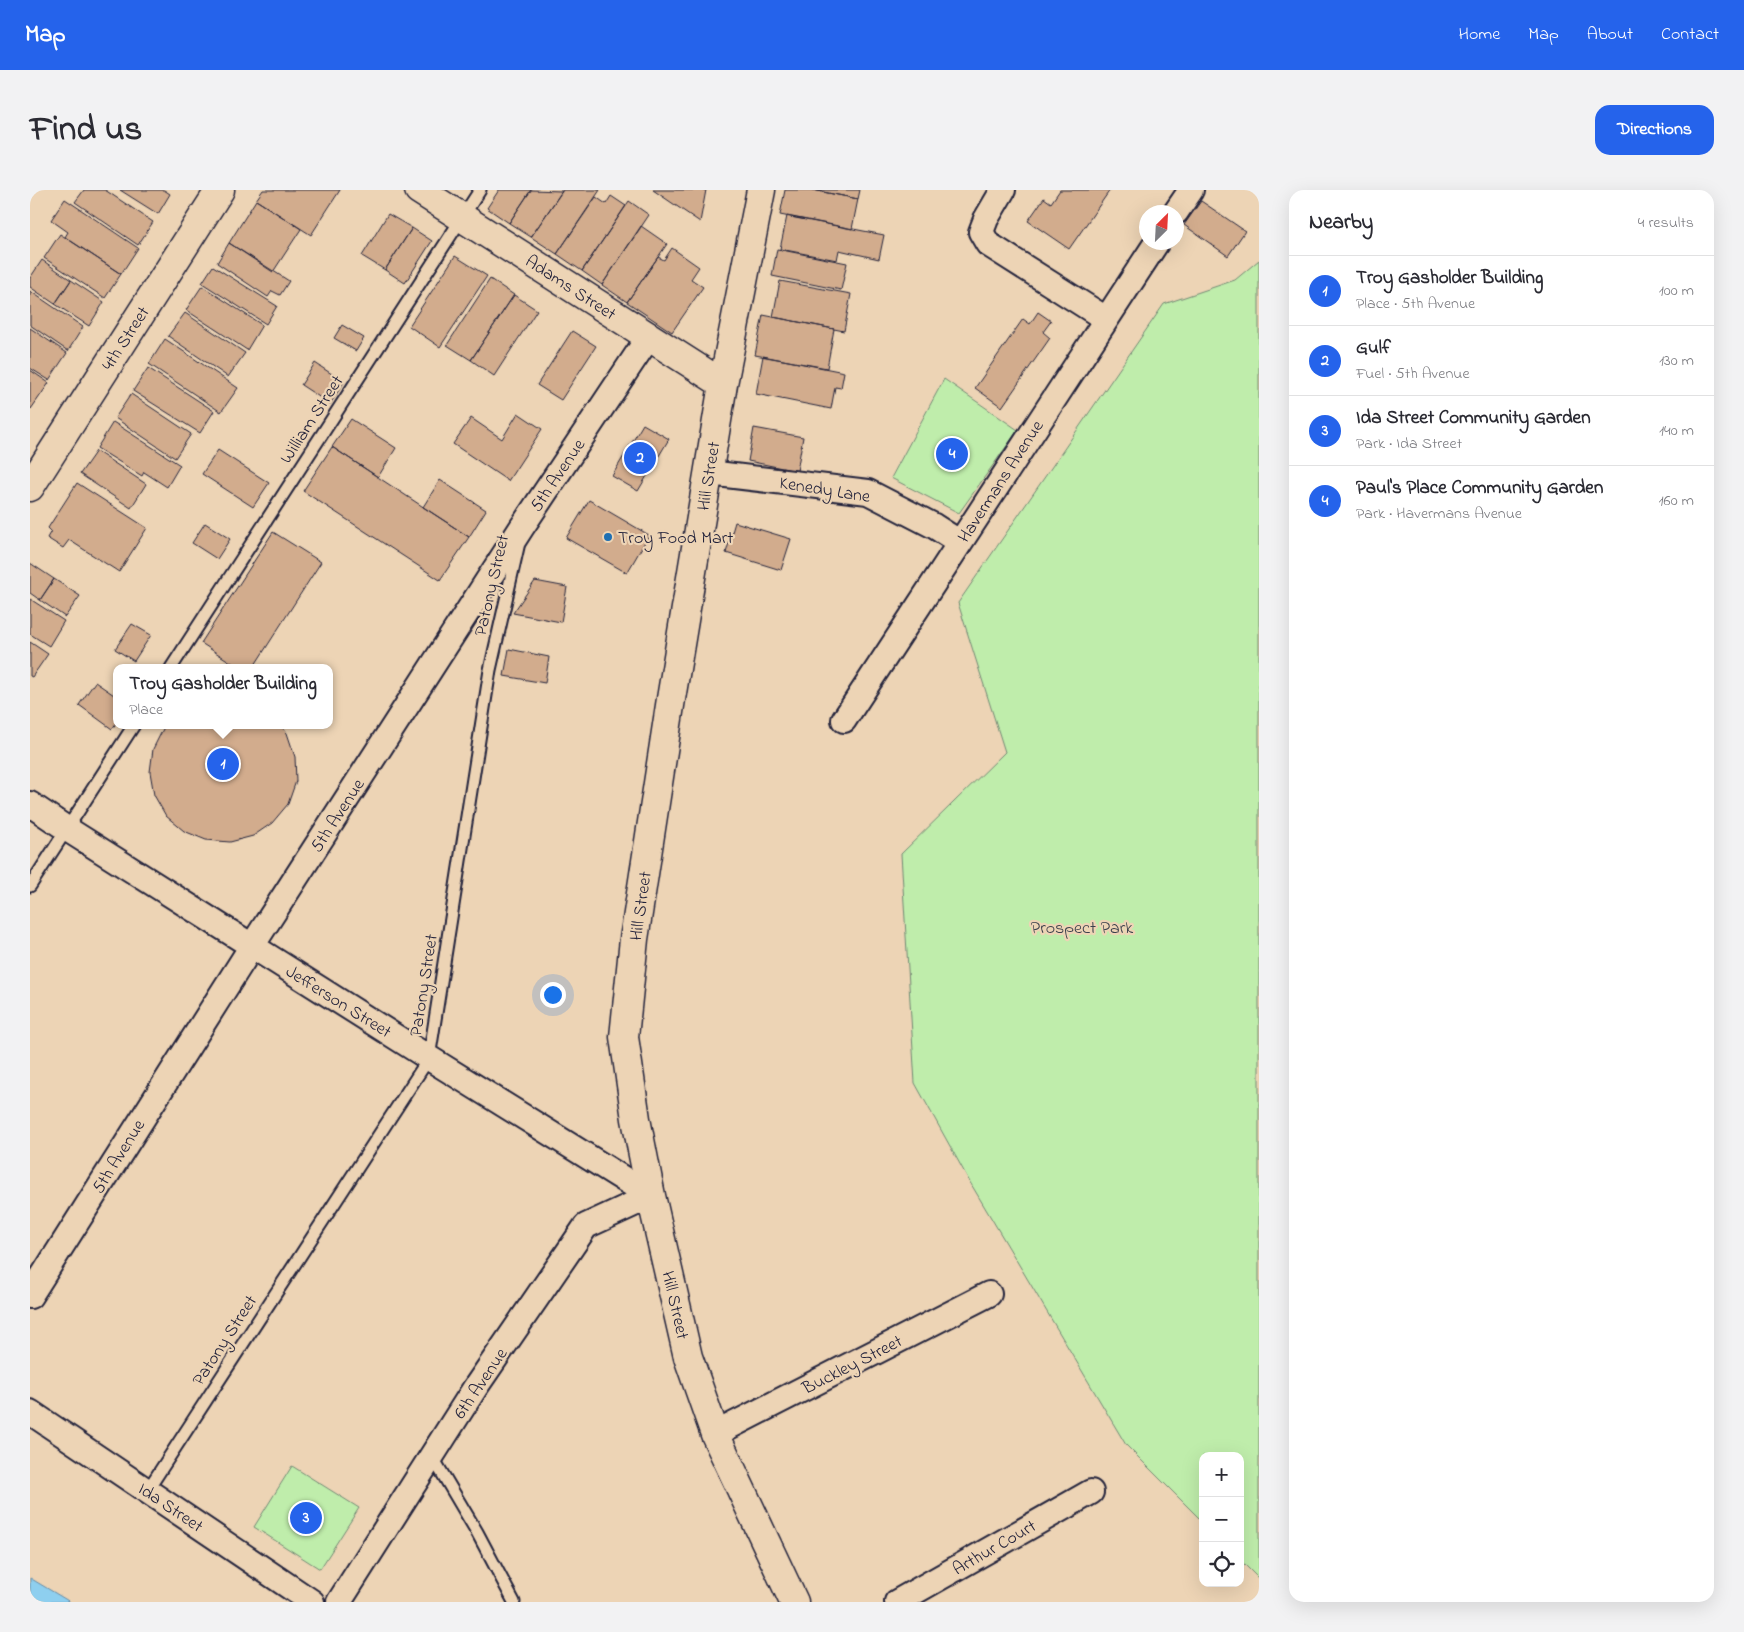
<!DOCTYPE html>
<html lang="en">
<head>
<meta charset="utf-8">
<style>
  :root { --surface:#fff; --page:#f2f2f3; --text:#2b2b33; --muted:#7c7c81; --line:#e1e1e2; --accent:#2563eb }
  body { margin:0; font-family:"Indie Flower",sans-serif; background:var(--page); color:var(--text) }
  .controls { position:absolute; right:15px; bottom:15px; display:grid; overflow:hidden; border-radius:10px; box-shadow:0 5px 20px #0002 }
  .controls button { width:45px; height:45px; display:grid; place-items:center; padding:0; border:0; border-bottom:1px solid var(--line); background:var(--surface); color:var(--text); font:25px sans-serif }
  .compass { position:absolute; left:1109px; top:15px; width:45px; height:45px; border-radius:50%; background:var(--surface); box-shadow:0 5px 20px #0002; rotate:24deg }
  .you { position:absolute; left:522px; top:804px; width:18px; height:18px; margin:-12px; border:4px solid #fff; border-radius:50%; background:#1a73e8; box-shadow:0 0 0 8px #1a73e833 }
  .badge { display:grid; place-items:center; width:32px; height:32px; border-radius:50%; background:var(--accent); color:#fff; font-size:16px; font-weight:700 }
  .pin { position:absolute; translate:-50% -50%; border:2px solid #fff; box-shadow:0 1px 5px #0006 }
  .popup { position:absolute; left:83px; top:474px; width:220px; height:65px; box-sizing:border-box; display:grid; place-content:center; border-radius:10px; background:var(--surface); filter:drop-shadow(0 1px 4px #0005); font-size:16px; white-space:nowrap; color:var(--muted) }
  .popup b { font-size:19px; color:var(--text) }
  .popup::after { content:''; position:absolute; left:50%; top:100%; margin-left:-10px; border:10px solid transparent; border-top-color:var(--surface) }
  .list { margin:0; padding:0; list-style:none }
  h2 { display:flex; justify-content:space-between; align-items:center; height:65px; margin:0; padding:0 20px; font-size:21px }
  h2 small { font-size:16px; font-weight:400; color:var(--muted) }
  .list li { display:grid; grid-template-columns:32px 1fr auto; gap:15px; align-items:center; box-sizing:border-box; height:70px; padding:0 20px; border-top:1px solid var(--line) }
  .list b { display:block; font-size:19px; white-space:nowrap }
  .list p { margin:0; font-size:16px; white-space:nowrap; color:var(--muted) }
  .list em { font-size:16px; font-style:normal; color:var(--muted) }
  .icon { flex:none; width:28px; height:28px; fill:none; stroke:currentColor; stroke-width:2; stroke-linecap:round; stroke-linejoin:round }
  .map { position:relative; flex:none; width:1229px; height:1412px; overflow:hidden; border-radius:15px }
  header { display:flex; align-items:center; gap:30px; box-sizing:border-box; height:70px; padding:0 25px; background:var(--accent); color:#fff }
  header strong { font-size:24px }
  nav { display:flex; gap:28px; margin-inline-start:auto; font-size:18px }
  .intro { display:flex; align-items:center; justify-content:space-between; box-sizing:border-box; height:120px; padding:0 30px }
  h1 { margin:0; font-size:35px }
  .button { padding:12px 22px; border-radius:15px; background:var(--accent); color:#fff; font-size:18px; font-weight:700 }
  main { display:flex; gap:30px; padding:0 30px }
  aside { flex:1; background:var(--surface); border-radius:15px; box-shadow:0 5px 20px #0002 }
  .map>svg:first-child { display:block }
  .green { fill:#bfedab; stroke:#708873 }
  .water { fill:#8ecfef; stroke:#638aa7 }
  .building { fill:#d2ac8d; stroke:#22223b }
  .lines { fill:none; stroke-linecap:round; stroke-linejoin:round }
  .lane-casing { stroke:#22223b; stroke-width:15 }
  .street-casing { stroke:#22223b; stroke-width:28 }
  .secondary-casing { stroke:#22223b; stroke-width:31 }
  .primary-casing { stroke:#22223b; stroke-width:31 }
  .lane { stroke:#edd4b5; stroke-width:11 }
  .street { stroke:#edd4b5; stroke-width:24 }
  .secondary { stroke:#edd4b5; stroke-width:28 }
  .primary { stroke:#edd4b5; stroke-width:28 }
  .poi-dot { fill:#1f6fb2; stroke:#edd4b5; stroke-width:2 }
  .labels { text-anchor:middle; stroke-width:4.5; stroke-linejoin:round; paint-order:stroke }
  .street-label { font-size:18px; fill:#22223b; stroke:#edd4b5 }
  .poi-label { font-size:18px; fill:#22223b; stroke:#edd4b5; text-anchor:start }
  .park-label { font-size:18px; fill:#3a404c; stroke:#edd4b5 }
</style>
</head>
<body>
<header>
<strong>Map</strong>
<nav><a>Home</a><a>Map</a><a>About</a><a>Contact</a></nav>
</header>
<div class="intro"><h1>Find us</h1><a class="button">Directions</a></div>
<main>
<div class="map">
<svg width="1229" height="1412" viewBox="0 0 1229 1412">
  <rect width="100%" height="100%" fill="#edd4b5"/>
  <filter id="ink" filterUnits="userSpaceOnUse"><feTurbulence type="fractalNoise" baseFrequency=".02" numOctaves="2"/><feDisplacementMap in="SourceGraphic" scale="10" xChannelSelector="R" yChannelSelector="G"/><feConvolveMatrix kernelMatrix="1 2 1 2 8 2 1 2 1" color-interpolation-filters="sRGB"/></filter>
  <g filter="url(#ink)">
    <path class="green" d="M1229,70V1389L1210,1370V1266H1173V1332L1096,1255L941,994L885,893L871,664L975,562L928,413L1134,114L1205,90Z
      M914,189L988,240L929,323L861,288Z
      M262,1276L329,1318L290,1379L224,1337Z"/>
    <path class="water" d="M0,1388L40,1412H0Z"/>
    <path class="building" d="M54,0H75L123,32L108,55L45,12Z
      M90,0H134L140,4L128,24Z
      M233,0H310L281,45L226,10Z
      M469,0H501L479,33L457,18Z
      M501,0L532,1L501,47L479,33Z
      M533,0H570L527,64L501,47Z
      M623,0H676L670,32Z
      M755,0H783L828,9L822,39L750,25Z
      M783,0H830L828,9Z
      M1030,0H1080L1039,59L998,31L1014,8L1021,13Z
      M581,6L596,16L552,81L527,64L566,7L576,14Z
      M35,9L108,58L91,84L35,47L38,42L21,30Z
      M226,10L271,39L243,82L199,53Z
      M599,11L619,25L572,95L552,81Z
      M1171,11L1215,41L1198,66L1154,35Z
      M358,24L382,38L355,80L332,66Z
      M757,26L854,45L849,69L809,60L807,70L750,59Z
      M611,36L637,54L597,112L572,95Z
      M382,38L402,51L375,93L355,80Z
      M30,44L91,84L75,108L14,68Z
      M199,53L259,91L250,105L242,101L238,107L187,73Z
      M642,58L669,77L661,89L673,97L642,142L597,112L628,67L634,70Z
      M747,59L817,73L811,100L742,86Z
      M425,66L457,86L410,157L379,136Z
      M12,70L41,90L25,114L0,97V88Z
      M183,76L247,116L236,134L172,93Z
      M460,89L484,105L441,170L417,155Z
      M41,90L74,112L59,136L25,114Z
      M750,91L821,104L814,141L743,127Z
      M172,96L232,135L217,160L156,120Z
      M0,101L53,137L38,161L0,135Z
      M484,105L507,120L464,186L441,170Z
      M1008,122L1021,131L1013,142L1020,148L972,217L945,198L993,129L1000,134Z
      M155,123L215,163L198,187L138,146Z
      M733,125L804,139L797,178L725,165Z
      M312,135L334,148L326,161L304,148Z
      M0,138L37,163L19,190L0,178Z
      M542,141L566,156L531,210L507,195Z
      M135,149L208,198L191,222L119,174Z
      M733,166L814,182L811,198L805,197L801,219L726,204Z
      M285,173L314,192L300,214L271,195Z
      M118,178L184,221L170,243L103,201Z
      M0,180L19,193L1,219L0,218Z
      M101,204L161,244L145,268L85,228Z
      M488,223L512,239L478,291L423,254L441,228L472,249Z
      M321,229L366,258L348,287L302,257Z
      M83,232L150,275L137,297L114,282L112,286L67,258Z
      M613,234L639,249L608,301L582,286Z
      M724,238L773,247L767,281L718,271Z
      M302,257L439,347L410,390L273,301Z
      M188,260L239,293L223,317L172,284Z
      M66,261L116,294L101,318L50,284Z
      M410,290L456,320L439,347L393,317Z
      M47,293L117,338L89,382L39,350L33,358L17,348L21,341L18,338Z
      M559,310L619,345L597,383L536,348Z
      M705,332L761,349L751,380L696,363Z
      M175,333L200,349L187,369L162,353Z
      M243,342L291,372L223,478H210L171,453Z
      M0,373L24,389L10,410L0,403Z
      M24,389L50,406L35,427L10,410Z
      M505,391L537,397L531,432L483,423Z
      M0,409L34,431L19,456L0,444Z
      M102,434L121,445L104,471L85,459Z
      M0,452L18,464L2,487L0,486Z
      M479,459L519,467L515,493L474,486Z
      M65,492L87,507V532L82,539L49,515Z
      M135,535H250L257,543L265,567L266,591L258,614L242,633L223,646L200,652L176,650L154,641L136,626L124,605L120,582L123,559Z"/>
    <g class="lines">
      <g class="lane-casing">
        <path id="lane" d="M141,478L450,0
          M0,696L104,535
          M402,1266L447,1342L484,1412
          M117,1301L399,868L460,480L488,357"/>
      </g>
      <g class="street-casing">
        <path id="street" d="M973,0L956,29L951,42L958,54L1076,129
          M1146,22L1161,0
          M679,283L838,302L904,336L929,352
          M814,530L1127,52
          M0,614L37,639L399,868L621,1006
          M0,1106L222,756L492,337L618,148
          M0,1222L282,1412
          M685,1244L959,1104
          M309,1412L445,1198L556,1036L621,1006
          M867,1412L1061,1302"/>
      </g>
      <g class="secondary-casing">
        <path id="secondary" d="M389,0L693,194
          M731,0L693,194L641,509L604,749L594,847L606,929L621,1006L658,1167L685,1244L764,1412"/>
      </g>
      <g class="primary-casing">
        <path id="primary" d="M0,297L190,0"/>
      </g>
      <use href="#lane" class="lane"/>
      <use href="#street" class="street"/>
      <use href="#secondary" class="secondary"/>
      <use href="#primary" class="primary"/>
    </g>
  </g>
  <circle class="poi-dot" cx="578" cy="347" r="5"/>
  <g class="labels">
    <g class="street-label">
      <text transform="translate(541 97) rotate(33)" y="6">Adams Street</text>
      <text transform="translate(95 148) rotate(-57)" y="6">4th Street</text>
      <text transform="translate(281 229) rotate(-57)" y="6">William Street</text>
      <text transform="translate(527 285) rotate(-56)" y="6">5th Avenue</text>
      <text transform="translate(678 286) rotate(-81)" y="6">Hill Street</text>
      <text transform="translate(970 291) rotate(-57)" y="6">Havermans Avenue</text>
      <text transform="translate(795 299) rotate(9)" y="6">Kenedy Lane</text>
      <text transform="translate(461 395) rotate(-77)" y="6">Patony Street</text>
      <text transform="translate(307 625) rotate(-57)" y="6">5th Avenue</text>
      <text transform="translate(610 716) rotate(-82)" y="6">Hill Street</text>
      <text transform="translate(393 795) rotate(-81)" y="6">Patony Street</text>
      <text transform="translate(309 811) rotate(32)" y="6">Jefferson Street</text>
      <text transform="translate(88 966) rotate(-58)" y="6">5th Avenue</text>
      <text transform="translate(646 1115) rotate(77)" y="6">Hill Street</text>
      <text transform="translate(194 1150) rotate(-57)" y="6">Patony Street</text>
      <text transform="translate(822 1174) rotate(-27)" y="6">Buckley Street</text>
      <text transform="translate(450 1193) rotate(-56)" y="6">6th Avenue</text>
      <text transform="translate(141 1317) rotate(34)" y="6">Ida Street</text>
      <text transform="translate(964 1357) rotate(-30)" y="6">Arthur Court</text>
    </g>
    <g class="poi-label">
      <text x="588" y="353">Troy Food Mart</text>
    </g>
    <g class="park-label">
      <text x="1052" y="743">Prospect Park</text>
    </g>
  </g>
</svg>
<div class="controls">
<button>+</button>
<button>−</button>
<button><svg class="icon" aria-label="locate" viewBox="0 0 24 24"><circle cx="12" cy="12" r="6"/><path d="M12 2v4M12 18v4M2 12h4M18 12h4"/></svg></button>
</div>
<svg class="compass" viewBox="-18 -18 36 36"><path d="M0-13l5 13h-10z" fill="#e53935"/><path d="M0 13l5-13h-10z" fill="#7c7c81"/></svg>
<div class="you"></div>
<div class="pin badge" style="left:193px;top:574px">1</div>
<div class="popup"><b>Troy Gasholder Building</b>Place</div>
<div class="pin badge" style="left:610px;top:268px">2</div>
<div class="pin badge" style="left:276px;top:1328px">3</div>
<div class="pin badge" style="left:922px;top:264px">4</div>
</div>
<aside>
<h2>Nearby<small>4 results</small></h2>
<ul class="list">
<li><span class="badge">1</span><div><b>Troy Gasholder Building</b><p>Place · 5th Avenue</p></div><em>100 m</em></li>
<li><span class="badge">2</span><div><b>Gulf</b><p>Fuel · 5th Avenue</p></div><em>130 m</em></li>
<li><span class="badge">3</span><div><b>Ida Street Community Garden</b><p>Park · Ida Street</p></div><em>140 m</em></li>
<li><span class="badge">4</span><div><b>Paul's Place Community Garden</b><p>Park · Havermans Avenue</p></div><em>160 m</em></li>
</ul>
</aside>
</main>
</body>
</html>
